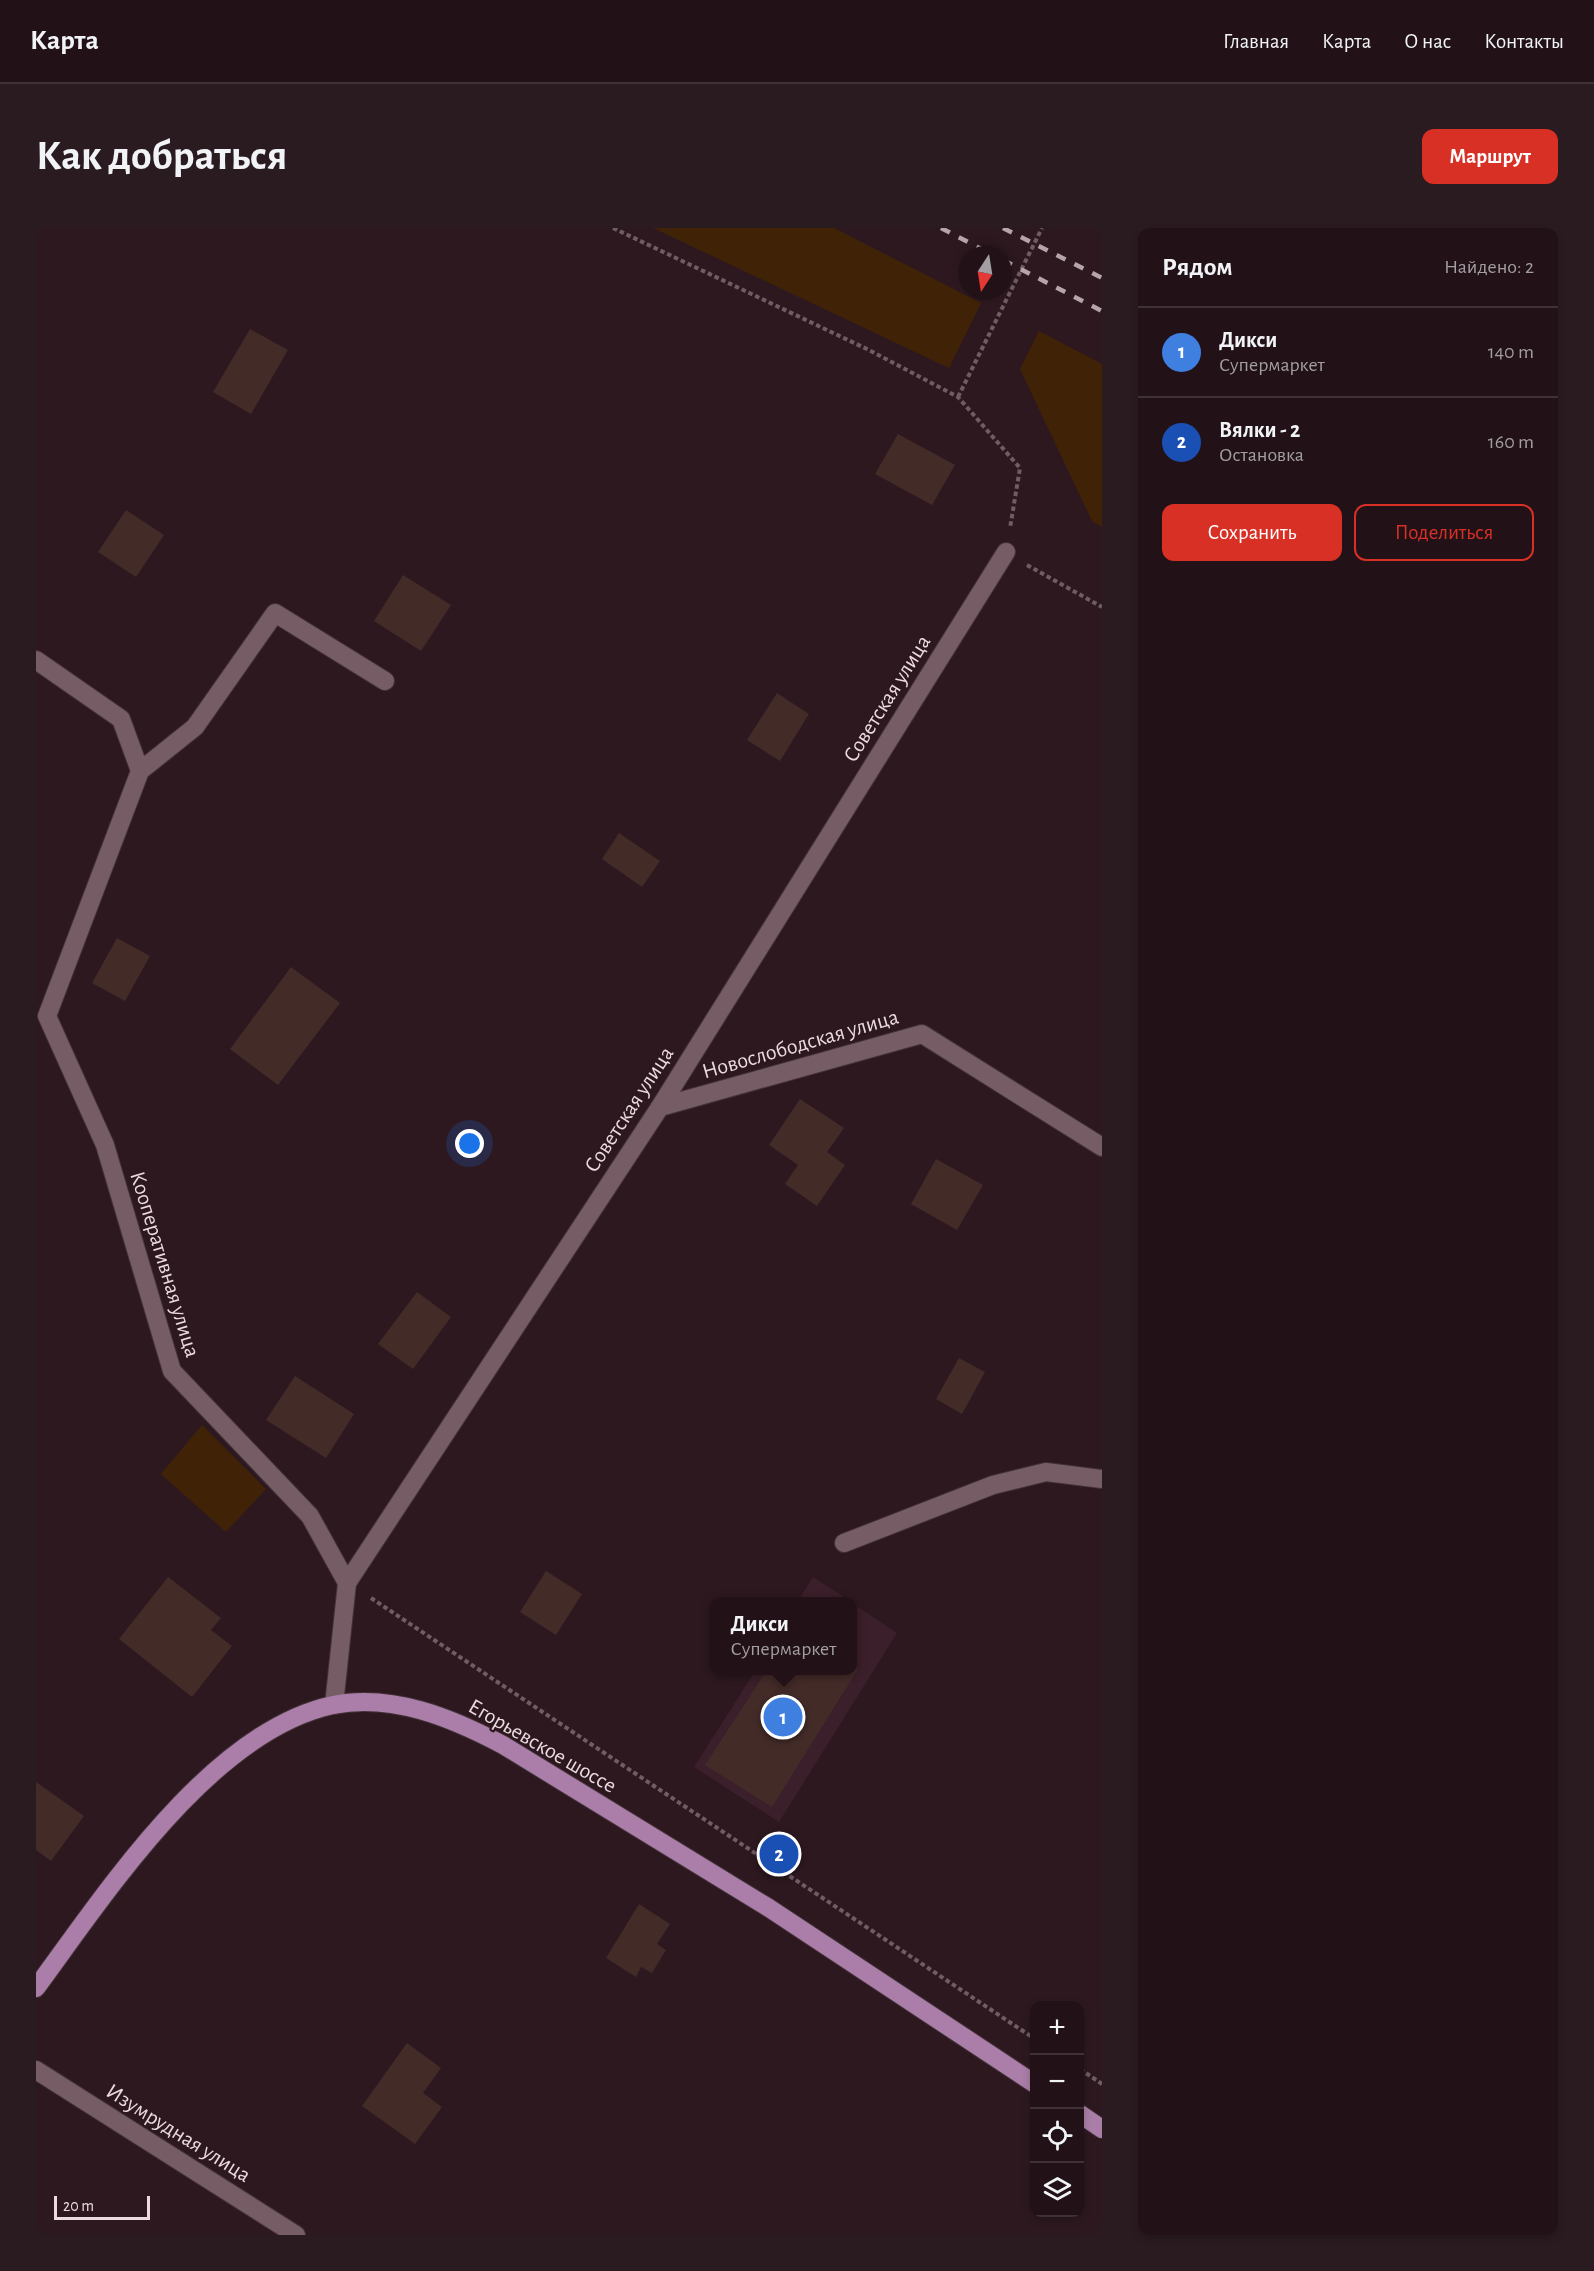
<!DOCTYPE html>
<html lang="ru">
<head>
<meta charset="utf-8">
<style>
  :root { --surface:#221218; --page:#2a1b21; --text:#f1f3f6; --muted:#a29ea2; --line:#3f3237; --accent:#d93025 }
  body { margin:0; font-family:"Alegreya Sans",sans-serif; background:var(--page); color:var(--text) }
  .controls { position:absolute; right:18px; bottom:18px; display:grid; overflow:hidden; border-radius:12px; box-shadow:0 3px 9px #0003 }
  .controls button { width:54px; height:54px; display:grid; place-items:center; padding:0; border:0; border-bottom:2px solid var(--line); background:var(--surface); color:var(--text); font:30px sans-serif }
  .compass { position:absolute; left:922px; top:18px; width:54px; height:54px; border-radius:50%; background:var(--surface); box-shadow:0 3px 9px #0003; rotate:192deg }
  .scale { position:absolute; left:18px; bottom:15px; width:96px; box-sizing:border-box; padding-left:6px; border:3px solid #ebdbe0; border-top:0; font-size:16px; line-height:21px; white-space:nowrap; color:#ebdbe0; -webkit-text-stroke:4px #2d1820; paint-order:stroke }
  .you { position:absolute; left:434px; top:916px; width:21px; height:21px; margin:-15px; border:4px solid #fff; border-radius:50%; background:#1a73e8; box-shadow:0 0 0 9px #1a73e833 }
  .badge { display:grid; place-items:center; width:39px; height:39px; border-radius:50%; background:var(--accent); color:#fff; font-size:20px; font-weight:700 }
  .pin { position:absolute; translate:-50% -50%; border:3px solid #fff; box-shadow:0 2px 6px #0006 }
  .popup { position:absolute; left:674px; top:1369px; width:147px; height:78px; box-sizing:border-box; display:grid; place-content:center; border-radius:12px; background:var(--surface); filter:drop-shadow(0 2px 4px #0005); font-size:20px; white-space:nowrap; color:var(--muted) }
  .popup b { font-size:22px; color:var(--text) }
  .popup::after { content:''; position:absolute; left:50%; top:100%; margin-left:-12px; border:12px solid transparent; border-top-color:var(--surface) }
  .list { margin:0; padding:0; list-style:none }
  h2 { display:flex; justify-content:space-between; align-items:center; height:78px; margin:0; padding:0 24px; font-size:26px }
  h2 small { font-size:20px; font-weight:400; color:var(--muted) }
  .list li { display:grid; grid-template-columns:39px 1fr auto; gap:18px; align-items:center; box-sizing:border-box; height:90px; padding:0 24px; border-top:2px solid var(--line) }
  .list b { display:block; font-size:22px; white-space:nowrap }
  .list p { margin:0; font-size:20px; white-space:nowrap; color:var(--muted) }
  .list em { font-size:20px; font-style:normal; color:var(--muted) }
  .actions { display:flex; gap:12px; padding:18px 24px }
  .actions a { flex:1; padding:14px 0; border:2px solid var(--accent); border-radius:12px; text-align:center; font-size:21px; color:var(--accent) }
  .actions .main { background:var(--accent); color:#fff }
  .icon { flex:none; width:33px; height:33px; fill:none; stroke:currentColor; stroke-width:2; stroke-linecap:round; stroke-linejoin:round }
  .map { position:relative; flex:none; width:1066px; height:2007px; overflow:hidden; border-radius:12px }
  header { display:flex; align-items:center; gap:36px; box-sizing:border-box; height:84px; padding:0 30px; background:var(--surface); border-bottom:2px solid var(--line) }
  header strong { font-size:28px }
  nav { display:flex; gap:33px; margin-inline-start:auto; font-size:21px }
  .intro { display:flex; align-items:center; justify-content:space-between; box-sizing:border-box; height:144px; padding:0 36px }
  h1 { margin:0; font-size:42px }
  .button { padding:15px 27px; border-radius:12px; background:var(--accent); color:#fff; font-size:21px; font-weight:700 }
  main { display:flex; gap:36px; padding:0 36px }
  aside { flex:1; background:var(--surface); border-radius:12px; box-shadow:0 3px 9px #0003 }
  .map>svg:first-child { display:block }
  .built { fill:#3b1f2a }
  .green { fill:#402306 }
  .building { fill:#432b28 }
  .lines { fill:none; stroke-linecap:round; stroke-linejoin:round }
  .minor-casing { stroke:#433339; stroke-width:20 }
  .major-casing { stroke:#433339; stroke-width:20 }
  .path { stroke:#705c63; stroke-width:4; stroke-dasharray:4.5 3; stroke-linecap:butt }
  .minor { stroke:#765c65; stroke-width:18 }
  .major { stroke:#aa7ea8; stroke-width:18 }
  .rail { stroke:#b5a4aa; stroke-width:4.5; stroke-dasharray:10 10; stroke-linecap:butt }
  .labels { text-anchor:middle; stroke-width:4.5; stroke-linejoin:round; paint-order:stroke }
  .street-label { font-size:22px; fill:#ebdbe0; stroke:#2d1820 }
</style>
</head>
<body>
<header>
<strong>Карта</strong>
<nav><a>Главная</a><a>Карта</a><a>О нас</a><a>Контакты</a></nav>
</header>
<div class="intro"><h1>Как добраться</h1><a class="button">Маршрут</a></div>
<main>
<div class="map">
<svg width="1066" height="2007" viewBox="0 0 1066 2007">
  <rect width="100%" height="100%" fill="#2d1820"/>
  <path class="built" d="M777,1349L814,1373H762Z
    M816,1375L861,1405L743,1594L658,1539L719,1443L816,1442Z"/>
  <path class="green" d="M617,0H798L945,75L913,140Z
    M1003,103L1066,136V299L1056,293L984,141Z
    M166,1197L230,1261L190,1304L125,1246Z"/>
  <path class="building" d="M214,101L252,122L215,186L177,164Z
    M862,206L919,237L896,277L839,246Z
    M90,282L128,307L100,349L62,324Z
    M367,347L415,377L385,423L338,393Z
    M741,465L773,486L744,533L711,512Z
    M583,605L624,633L606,659L566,631Z
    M81,710L114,728L89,773L56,755Z
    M255,739L304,775L242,857L194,821Z
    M764,871L808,900L791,924L809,937L781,978L749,956L762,937L733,917Z
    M900,931L947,957L921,1002L875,976Z
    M381,1064L415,1089L377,1141L342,1116Z
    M923,1130L949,1144L926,1186L900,1171Z
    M259,1148L318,1186L290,1230L230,1192Z
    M510,1343L546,1366L520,1407L484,1384Z
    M132,1349L185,1390L175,1402L196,1418L156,1469L83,1411Z
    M816,1436L822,1441L736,1579L669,1537L731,1442H816Z
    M0,1554L48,1588L15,1633L0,1622Z
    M603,1676L634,1696L621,1716L630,1722L616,1745L605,1739L600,1749L570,1730Z
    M371,1815L405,1840L387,1865L406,1879L379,1916L326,1878Z"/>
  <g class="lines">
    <g class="minor-casing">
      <path id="minor" d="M0,432L85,491L104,543
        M104,543L11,788L69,917L136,1143L274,1288L311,1355
        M104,543L159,499L239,385L349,453
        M624,879L886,806L1066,919
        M808,1315L957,1257L1010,1244L1066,1251
        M298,1477L311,1355L624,879L970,324
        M0,1842L260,2007"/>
    </g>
    <g class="major-casing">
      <path id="major" d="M0,1760C70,1665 175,1503 297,1477C356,1465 416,1490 467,1517L733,1680L999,1856
        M1044,1886L1066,1901"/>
    </g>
    <path class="path" d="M577,0L833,122L922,169L984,240L974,300
      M922,169L1006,0
      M991,337L1066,379
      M335,1370L999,1811
      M1044,1841L1066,1856"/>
    <use href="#minor" class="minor"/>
    <use href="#major" class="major"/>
    <path class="rail" d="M905,0L957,27
      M967,0L1066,50
      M967,32L1066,83"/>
  </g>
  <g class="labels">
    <g class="street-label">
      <text transform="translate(850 470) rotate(-58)" y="8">Советская улица</text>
      <text transform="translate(764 815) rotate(-16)" y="8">Новослободская улица</text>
      <text transform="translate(592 881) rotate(-57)" y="8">Советская улица</text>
      <text transform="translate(130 1036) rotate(73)" y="8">Кооперативная улица</text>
      <text transform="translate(507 1517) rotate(30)" y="8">Егорьевское шоссе</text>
      <text transform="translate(143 1904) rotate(32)" y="8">Изумрудная улица</text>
    </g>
  </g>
</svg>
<div class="controls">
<button>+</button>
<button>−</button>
<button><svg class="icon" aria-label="locate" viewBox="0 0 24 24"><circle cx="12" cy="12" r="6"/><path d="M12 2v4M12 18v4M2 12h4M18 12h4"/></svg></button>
<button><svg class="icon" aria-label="layers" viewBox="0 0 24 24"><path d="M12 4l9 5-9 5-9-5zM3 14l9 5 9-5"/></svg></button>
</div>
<svg class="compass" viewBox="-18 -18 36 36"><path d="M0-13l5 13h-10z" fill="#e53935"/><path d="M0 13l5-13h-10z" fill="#a29ea2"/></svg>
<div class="scale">20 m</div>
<div class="you"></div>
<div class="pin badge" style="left:747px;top:1489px;background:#3f7fe0">1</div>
<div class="popup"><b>Дикси</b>Супермаркет</div>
<div class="pin badge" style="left:743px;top:1626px;background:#1a4fb4">2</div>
</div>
<aside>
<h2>Рядом<small>Найдено: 2</small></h2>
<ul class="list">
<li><span class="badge" style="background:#3f7fe0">1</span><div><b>Дикси</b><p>Супермаркет</p></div><em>140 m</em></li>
<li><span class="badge" style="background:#1a4fb4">2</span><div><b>Вялки - 2</b><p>Остановка</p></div><em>160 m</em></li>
</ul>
<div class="actions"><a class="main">Сохранить</a><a>Поделиться</a></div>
</aside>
</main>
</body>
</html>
